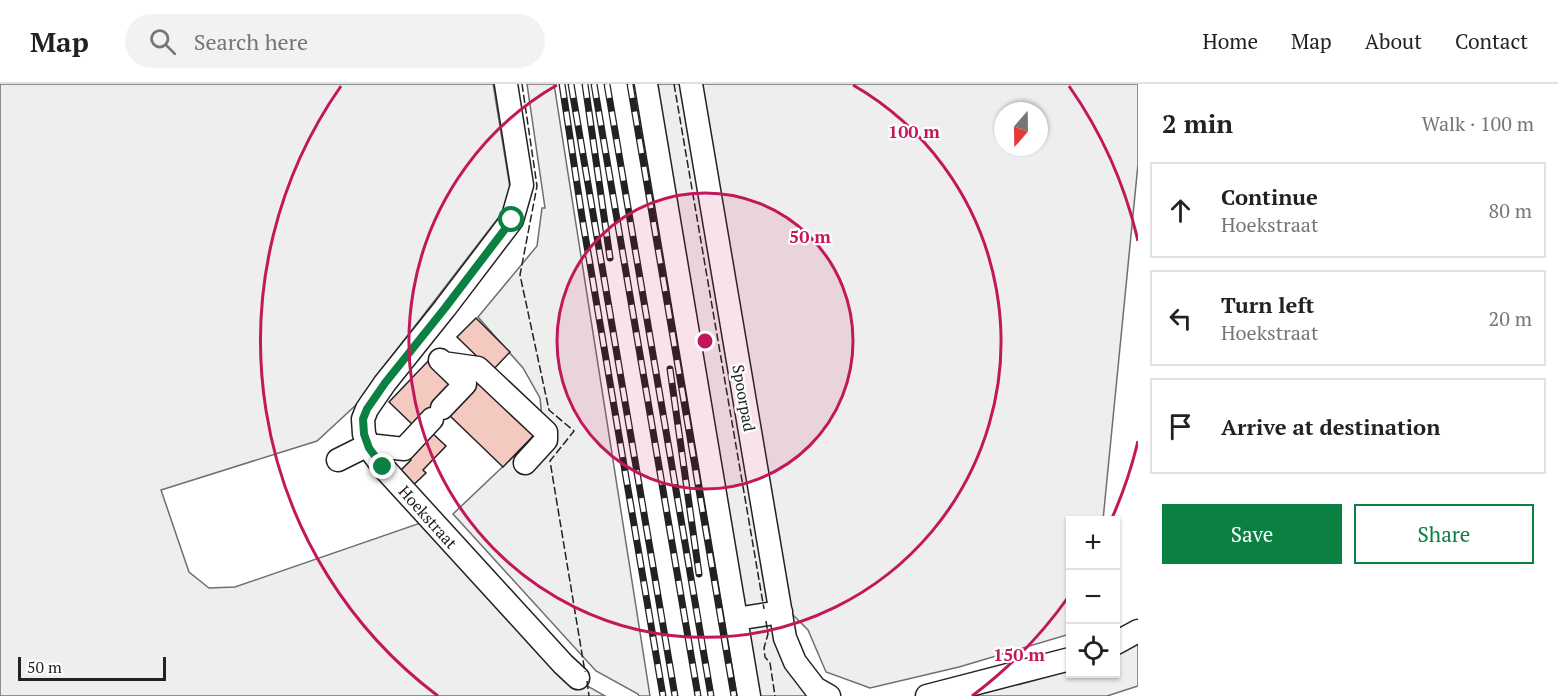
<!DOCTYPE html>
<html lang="en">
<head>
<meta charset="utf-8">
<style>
  :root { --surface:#fff; --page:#f2f2f2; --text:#222; --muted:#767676; --line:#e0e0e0; --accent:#0b8043 }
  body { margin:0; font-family:"PT Serif",serif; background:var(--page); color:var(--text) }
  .controls { position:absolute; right:18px; bottom:18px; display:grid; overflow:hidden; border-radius:0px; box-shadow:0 2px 4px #0004 }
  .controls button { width:54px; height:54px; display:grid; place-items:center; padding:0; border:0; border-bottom:2px solid var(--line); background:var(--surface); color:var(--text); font:30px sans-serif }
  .compass { position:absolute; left:994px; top:18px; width:54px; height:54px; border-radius:50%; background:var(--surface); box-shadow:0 2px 4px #0004; rotate:200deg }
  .scale { position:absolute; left:18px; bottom:15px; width:148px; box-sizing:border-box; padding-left:6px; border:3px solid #222; border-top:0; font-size:16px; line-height:21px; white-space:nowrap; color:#222; -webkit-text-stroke:4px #fff; paint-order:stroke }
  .stop { position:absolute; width:18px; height:18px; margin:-14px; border:4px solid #0b8043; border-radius:50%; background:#fff }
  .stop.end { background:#0b8043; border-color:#fff; box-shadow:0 2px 6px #0008 }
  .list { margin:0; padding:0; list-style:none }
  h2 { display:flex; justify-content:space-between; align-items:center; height:78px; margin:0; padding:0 24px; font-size:26px }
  h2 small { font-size:20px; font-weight:400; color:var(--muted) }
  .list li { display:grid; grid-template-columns:39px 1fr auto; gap:18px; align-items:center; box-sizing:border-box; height:96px; margin:0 12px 12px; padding:0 12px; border:2px solid var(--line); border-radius:0px }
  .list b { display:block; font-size:22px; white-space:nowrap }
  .list p { margin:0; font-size:20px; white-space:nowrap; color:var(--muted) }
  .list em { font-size:20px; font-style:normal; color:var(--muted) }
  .actions { display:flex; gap:12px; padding:18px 24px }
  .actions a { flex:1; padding:14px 0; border:2px solid var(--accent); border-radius:0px; text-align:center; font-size:21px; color:var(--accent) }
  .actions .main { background:var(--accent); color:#fff }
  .icon { flex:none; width:33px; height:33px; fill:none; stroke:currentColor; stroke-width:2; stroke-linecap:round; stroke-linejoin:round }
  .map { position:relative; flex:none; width:1138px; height:612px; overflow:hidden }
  header { display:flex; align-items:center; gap:36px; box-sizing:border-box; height:84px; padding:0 30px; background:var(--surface); border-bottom:2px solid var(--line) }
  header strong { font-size:28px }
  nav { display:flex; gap:33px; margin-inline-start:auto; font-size:21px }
  .search { width:420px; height:54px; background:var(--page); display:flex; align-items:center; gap:15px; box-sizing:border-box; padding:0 21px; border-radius:33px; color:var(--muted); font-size:22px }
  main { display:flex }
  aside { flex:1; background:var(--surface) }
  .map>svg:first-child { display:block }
  .green { fill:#eee; stroke:#6f6f6f; stroke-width:1.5; fill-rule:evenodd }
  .building { fill:#f3c9c0; stroke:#222; stroke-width:1.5 }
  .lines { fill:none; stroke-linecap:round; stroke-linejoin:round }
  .minor-casing { stroke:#222; stroke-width:25 }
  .minor { stroke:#fff; stroke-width:22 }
  .rail-casing { stroke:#222; stroke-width:7 }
  .rail { stroke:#fff; stroke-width:4.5; stroke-dasharray:14; stroke-linecap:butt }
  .fence { stroke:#222; stroke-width:1.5; stroke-dasharray:8 3; stroke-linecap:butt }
  .route { stroke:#0b8043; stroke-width:8 }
  .ring { fill:none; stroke:#c2185b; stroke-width:3 }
  .labels { text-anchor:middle; stroke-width:4.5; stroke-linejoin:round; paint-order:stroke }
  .street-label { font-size:16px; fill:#222; stroke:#fff }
  .centre { fill:#c2185b; stroke:#fff; stroke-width:3 }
  .ring-label { font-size:18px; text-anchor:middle; font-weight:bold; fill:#c2185b; stroke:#fff; stroke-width:4.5; stroke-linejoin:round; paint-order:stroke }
</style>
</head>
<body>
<header>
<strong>Map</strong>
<div class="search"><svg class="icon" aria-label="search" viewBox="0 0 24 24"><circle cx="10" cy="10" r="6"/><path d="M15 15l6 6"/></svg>Search here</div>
<nav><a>Home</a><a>Map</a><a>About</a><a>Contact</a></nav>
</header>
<main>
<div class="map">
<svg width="1138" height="612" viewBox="0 0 1138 612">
  <rect width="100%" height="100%" fill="#fff"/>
  <path class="green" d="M0,0H493L512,116L375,294L363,311L357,323L356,321L317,357L161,406L189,488L209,504L235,503L429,436L575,595L605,612H0Z
    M527,0H554L650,612H639L638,610L596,587L453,430L537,350L542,334L540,314L523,284L478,233L537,162L542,124H545Z
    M650,0H684L778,555L815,612H754Z
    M700,0H1138V80L1103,436H1070V550L959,583L870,604L826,588L808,546L789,527ZM1003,27H1039V63H1003Z
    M1138,557V602L1107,612H958L1070,582V590H1116V568Z"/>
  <path class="building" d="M476,234L510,268L492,287L457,253Z
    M430,275L455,300L414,342L389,318Z
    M481,295L536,349L503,383L447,329Z
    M430,347L446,362L423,386L426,389L409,405L395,392L411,376L406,372Z"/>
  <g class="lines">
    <g class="minor-casing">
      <path id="minor" d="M506,0L522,101L512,136L445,224L385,299L367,325L363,335L364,350L369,364L383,383L563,580L578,594
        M646,0L749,612
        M691,0L785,554L795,578L815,604L829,612
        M440,276L465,300L442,324
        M443,279L478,284L546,348V356L525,379
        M338,376L368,361L404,365L432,335
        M736,535L781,528
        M1116,559L1138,547
        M927,612L1070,575"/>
    </g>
    <use href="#minor" class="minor"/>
    <g class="rail-casing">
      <path id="rail" d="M562,0L582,133L663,612
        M571,0L675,612
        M585,0L610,174
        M594,0L698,612
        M607,0L711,612
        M630,0L734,612
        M670,285L699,490"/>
    </g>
    <use href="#rail" class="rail"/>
    <path class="fence" d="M522,0L537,102L520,191L549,326L574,347L550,377L585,588
      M674,0L764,525
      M766,537L768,550L764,564L765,573L770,579L775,612
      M587,597L589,612"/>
  </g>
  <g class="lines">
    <path class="route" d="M383,383L369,364L364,350L363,335L367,325L385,299L445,224L512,136"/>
  </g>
  <circle cx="705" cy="257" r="148" fill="#c2185b" fill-opacity=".12"/>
  <g class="ring">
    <circle cx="705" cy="257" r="148"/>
    <path d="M853 1A296 296 0 1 1 557 1"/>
    <path d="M1138 357A444 444 0 0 1 1112 434M1069 512A444 444 0 0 1 972 612M438 612A444 444 0 0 1 341 2M1069 2A444 444 0 0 1 1138 157"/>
  </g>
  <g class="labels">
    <g class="street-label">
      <text transform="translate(744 314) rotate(80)" y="6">Spoorpad</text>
      <text transform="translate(428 433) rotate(48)" y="6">Hoekstraat</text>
    </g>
  </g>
  <circle cx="705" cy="257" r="9" class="centre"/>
  <g class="ring-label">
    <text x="914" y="54">100 m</text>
    <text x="810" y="159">50 m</text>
    <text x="1019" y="577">150 m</text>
  </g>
</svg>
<div class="controls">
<button>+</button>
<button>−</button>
<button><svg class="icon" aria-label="locate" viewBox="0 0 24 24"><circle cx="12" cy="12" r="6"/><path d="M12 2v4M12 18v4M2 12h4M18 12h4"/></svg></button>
</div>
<svg class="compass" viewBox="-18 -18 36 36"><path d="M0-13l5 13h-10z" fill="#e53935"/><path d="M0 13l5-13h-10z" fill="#767676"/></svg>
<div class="scale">50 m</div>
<div class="stop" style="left:512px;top:136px"></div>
<div class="stop end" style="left:383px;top:383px"></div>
</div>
<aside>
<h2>2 min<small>Walk · 100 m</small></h2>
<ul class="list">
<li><svg class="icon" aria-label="ahead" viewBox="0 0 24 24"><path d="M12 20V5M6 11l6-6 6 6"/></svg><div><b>Continue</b><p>Hoekstraat</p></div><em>80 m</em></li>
<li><svg class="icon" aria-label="left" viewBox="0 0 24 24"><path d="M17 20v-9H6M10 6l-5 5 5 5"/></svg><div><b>Turn left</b><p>Hoekstraat</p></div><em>20 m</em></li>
<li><svg class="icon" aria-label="arrive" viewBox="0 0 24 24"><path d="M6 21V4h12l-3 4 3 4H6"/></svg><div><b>Arrive at destination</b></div></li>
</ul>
<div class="actions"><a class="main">Save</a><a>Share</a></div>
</aside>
</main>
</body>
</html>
